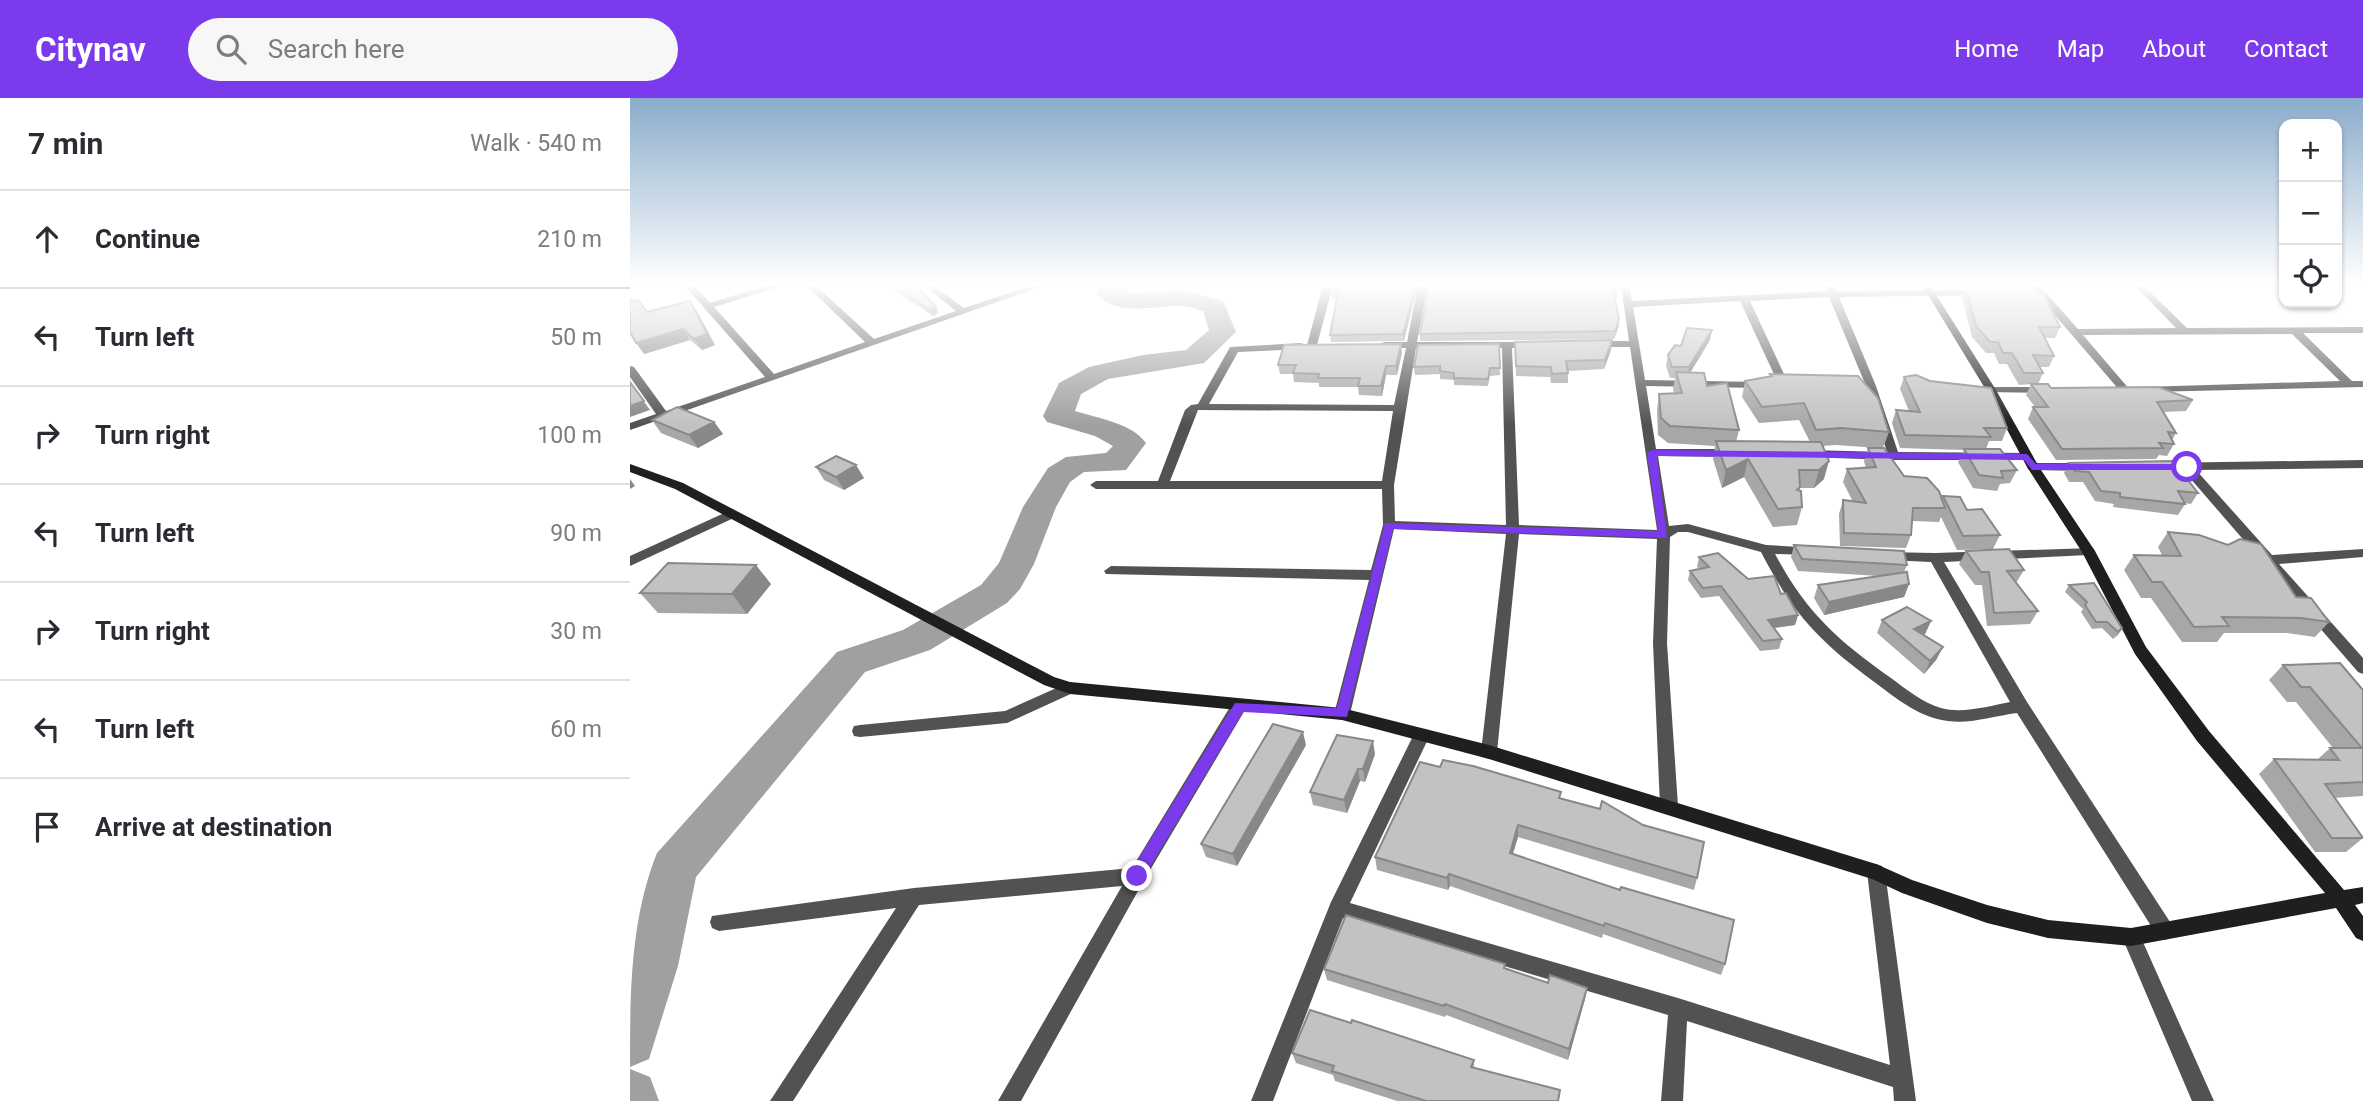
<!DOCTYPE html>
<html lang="en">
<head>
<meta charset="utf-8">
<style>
  :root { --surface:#fff; --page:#f7f7f7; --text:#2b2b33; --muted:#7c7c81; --line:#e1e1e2; --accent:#7c3aed }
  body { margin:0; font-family:Roboto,sans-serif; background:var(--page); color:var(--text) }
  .controls { position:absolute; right:21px; top:21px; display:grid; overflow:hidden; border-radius:14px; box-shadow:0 2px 5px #0004 }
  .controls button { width:63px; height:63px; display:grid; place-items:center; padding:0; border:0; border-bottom:2px solid var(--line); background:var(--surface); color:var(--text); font:35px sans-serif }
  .stop { position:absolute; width:21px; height:21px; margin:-16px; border:5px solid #7c3aed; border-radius:50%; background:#fff }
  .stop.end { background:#7c3aed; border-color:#fff; box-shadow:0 2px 7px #0008 }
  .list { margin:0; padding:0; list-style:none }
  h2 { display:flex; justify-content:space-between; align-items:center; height:91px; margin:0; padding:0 28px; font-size:30px }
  h2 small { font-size:23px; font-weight:400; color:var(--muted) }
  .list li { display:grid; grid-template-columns:46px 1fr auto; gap:21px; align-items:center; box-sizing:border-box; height:98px; padding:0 28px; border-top:2px solid var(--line) }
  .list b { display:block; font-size:26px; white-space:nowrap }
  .list em { font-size:23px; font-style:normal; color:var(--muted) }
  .icon { flex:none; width:38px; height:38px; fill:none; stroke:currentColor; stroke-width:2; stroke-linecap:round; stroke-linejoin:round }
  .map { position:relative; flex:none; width:1733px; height:1003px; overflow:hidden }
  header { display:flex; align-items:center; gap:42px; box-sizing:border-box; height:98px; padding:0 35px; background:var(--accent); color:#fff }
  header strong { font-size:33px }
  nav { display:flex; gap:38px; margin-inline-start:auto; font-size:24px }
  .search { width:490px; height:63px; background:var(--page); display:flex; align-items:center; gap:18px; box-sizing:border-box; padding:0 24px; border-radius:38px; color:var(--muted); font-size:26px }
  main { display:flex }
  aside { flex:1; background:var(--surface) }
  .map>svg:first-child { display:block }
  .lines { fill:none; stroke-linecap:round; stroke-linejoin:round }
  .river { fill:#a0a0a0; fill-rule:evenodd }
  .street { fill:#525252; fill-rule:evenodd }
  .secondary { fill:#1f1f1f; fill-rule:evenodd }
  .wall { fill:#a7a7a7 }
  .shaded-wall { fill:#888 }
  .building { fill:#c2c2c2; stroke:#888; stroke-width:2 }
  .route { fill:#7c3aed }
</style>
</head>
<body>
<header>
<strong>Citynav</strong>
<div class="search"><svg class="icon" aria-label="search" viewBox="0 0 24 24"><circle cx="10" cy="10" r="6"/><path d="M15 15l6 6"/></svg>Search here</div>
<nav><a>Home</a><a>Map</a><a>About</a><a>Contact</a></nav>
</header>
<main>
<aside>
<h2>7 min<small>Walk · 540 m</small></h2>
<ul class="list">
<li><svg class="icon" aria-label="ahead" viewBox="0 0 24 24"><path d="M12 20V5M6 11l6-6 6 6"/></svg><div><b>Continue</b></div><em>210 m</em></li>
<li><svg class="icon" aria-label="left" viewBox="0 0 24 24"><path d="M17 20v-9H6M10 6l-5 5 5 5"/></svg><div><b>Turn left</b></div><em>50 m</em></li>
<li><svg class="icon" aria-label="right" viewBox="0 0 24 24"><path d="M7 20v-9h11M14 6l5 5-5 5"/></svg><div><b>Turn right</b></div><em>100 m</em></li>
<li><svg class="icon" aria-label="left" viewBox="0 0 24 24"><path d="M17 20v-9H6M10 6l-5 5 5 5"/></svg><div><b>Turn left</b></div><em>90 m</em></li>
<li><svg class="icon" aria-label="right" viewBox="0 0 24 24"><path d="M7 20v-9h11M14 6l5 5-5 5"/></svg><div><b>Turn right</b></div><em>30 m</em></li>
<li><svg class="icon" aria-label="left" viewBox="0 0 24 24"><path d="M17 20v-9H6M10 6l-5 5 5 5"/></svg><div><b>Turn left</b></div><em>60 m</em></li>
<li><svg class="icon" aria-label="arrive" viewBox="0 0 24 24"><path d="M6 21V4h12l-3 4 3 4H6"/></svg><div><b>Arrive at destination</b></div></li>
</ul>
</aside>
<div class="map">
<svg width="1733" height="1003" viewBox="0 0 1733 1003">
  <rect width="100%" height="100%" fill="#fff"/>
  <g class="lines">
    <path class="river" d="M471,187H497L494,192L502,195L554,192L593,203L606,234L574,265L478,281L451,296L445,313C467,320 502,325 516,345L496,372L454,374L440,384L426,409L404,466L390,491L377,505L300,552L235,574L66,779L48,868L19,961L0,969C0,897 0,822 27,755L207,554L273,532L351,487L369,465L393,409L418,370L436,359L476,355L483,348L465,338L417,324L413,318L429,285L459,269L513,257L556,252L579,232L573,213C566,211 558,208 551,208C525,207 483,220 466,194Z
      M0,971L20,979L29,1003H0Z"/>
    <path class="street" d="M54,187H64L80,205L137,187H149L148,189L84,209L144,276L235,244L176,187H185L244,241L326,213L293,187H302L334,210L403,187H416L0,332V325L26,316L0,279V268L4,269L36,313L135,279Z
      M693,187H703L687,247L682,250L677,247Z
      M788,187H798L787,244H902L907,247L902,250H882L889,427L1027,432L1000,249H964L959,246L964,243H999L991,187H999L1002,203L1197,193L1195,189L1198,187H1203L1206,193L1356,192L1358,194L1353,197L1209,199L1246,288L1268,354L1397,355L1403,359L1401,362H1264L1174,359V353L1178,352L1257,354L1236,288L1199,199L1120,203L1159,287L1154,290L1149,287L1110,203L1003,209L1015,282L1131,284L1136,287L1131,290L1016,288L1026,351H1102L1108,355L1102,359L1028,358L1039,428L1058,426L1136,447L1186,450L1188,453L1186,456L1181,457L1145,456C1176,514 1207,542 1261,580C1276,591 1293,605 1311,610C1333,616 1359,608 1380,604L1301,464L1257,462L1250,457L1252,454L1305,455L1463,450L1465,453L1463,456L1458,457L1314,464L1397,604L1542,827L1544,833L1542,839L1535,842L1528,839L1387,615C1364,618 1341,626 1318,623C1292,620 1271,604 1251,589C1192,546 1165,520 1131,454L1058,434H1048L1040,439L1037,545L1048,708L1045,713L1039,715L1033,713L1030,708L1023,545L1027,441L889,436L867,654L865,659L859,661L853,659L851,654L876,436L764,431L720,616L718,620L712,622L706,620L704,616L739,482L476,476L474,473L481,468L741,472L753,427L752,391H466L460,387L466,383H528L555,312L561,307L568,306L600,249L671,245L676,248L671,251L608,254L579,306L764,307L776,250H754L749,247L754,244H777ZM786,250H872L876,427L765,423L764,387ZM568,312L763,313L752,383H540Z
      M1399,187H1409L1448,231L1546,230L1504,187H1513L1557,230L1733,229V235H1673L1722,283H1733V289L1517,294L1513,293V289L1710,283L1662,236L1453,237L1500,292L1495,295L1491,294Z
      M1361,289H1417L1422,292L1417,295L1357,294V290Z
      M1733,362V370L1566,372L1642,457L1733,451V459L1649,466L1733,560V576L1728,574L1553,372L1528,373L1522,369L1528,365Z
      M1403,365H1455L1461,369L1455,373L1399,372L1397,369Z
      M101,412L107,416L106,419L0,468V458Z
      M440,584L445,586L448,590L445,594L377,625L230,639L224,638L222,633L224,628L230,627L375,613Z
      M609,602L615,604L617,608L615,612L513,784L391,1003H368L492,788L289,807L163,1003H140L266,810L89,833L82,830L80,824L82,818L284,790L502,770L603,604Z
      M792,631L798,632L800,637L720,805L1048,900L1260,967L1237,774L1240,768L1246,766L1252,768L1255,774L1286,1003H1264L1263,989L1057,923L1053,1003H1031L1038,917L713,820L643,1003H621L701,804L786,632Z
      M1501,830L1508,833L1584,1003H1562L1492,839L1494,833Z"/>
    <path class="secondary" d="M1292,187H1300L1366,292L1409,369L1465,453L1516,549L1579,633L1714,792L1733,789V805L1725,807L1733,818V843L1726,840L1706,810L1501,848L1418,840L1357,825L1272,795L1242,781L859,661L712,622L440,596L414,587L45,391L0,374V366L53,385L424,579L440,584L712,610L859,647L1246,766L1282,782L1357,807L1418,822L1501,830L1695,795L1567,643L1505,556L1452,454L1397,369L1356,292Z"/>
  </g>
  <path class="wall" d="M256,187H286L306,209L308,215L303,218Z
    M788,187L774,243L701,244L700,237L706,201H702L701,194Z
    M797,187H987L988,192V200H985L989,228L984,241L790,243V236L799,187Z
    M1323,187H1397L1396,189L1323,188Z
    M1336,189L1430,229L1425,240H1415L1424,258L1419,269H1409L1413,275L1408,286L1421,290L1563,302L1556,313L1533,314L1546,335L1542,342L1544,346L1537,358L1529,357L1526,361L1426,362L1398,321L1403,309H1405L1396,297L1401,286L1389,287L1377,266H1369L1364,255H1356L1342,239L1332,199Z
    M2,203L17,214L60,203L85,247L72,252L60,242L14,256Z
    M1082,232L1080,242L1060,275L1077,288L1109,332L1106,344H1180L1169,322L1129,325L1112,299L1115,283L1140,279V276L1259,334L1253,350L1274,378L1312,401L1313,398L1337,412L1370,437L1363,451L1327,452L1311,419L1309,424L1282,423L1281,437L1276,450L1210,448L1209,416L1213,402L1223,404L1213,384L1217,371L1236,370L1234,363L1238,350H1248L1206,347L1192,348L1194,381L1184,390H1170L1169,393L1172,409L1167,427L1143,429L1114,379L1092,390L1083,361L1085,348L1038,345L1028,337L1027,312L1029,296L1044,295L1043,291L1045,280H1040L1036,268L1038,257L1051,248Z
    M982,242L981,252L974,271L938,273V285H921L920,279L886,278L885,244Z
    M869,246L870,277L860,278L858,288L824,287V282L810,281V276L785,277L784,269Z
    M772,255L767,277H756L752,298L729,297L728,289H689V285L664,284L663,276H650L648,267Z
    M1274,279L1377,330L1372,343H1359L1356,351L1387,372L1380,385L1370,386L1367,393L1343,390L1328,364L1334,352L1270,350L1262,325L1266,312L1279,313L1270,291Z
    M22,322L84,324L93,336L68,350L31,335Z
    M1439,365L1568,395L1561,406L1554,405L1555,406L1548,417L1483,409L1484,406L1465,403L1453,384H1439L1434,375Z
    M186,369L234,380L214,392L194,382Z
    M1538,434L1666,499L1699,524L1685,539L1657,535H1594L1587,544H1552L1521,500H1511L1494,472L1504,457H1532L1528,449Z
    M1164,447L1277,467L1274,474L1279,486L1274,499L1194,517L1184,500L1188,487L1249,478L1168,473L1161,459Z
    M1336,453L1394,472L1386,485L1408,513L1400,526L1357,528L1352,487H1345L1329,466Z
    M1069,459L1151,496L1168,517L1165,527L1144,530L1152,541L1149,551L1130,553L1089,498L1071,500L1058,482L1060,473L1069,471L1067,469Z
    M141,486L117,516L28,515L10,495Z
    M1439,487L1492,530L1488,537L1483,541L1472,530L1462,531L1451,514L1453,511L1435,494Z
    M1252,522L1301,523L1295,536L1293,537L1313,549L1306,562L1294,576L1247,535Z
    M1653,567L1733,592V698L1704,700L1733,740L1716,754H1685L1629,676L1644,661H1688L1700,650H1703L1666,604H1657L1639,582Z
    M676,647L607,768L576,759L571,746Z
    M745,656L735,684L730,683L717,715L683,707L680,694Z
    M931,700L1067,780L1064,792L888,739L883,756L1095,866L1091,877L973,836L972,840L820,788L818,792L747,772L745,759Z
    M875,866V870L918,885L957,890L955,901L938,962L816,917L815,919L697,882L694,871Z
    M662,955L844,962V970L928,1003H767L705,983L703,977L666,965Z"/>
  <path class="shaded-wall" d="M786,187H788L774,243L773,236Z
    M60,203L67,213L85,247L72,252L64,241Z
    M306,209L308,215L303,218L300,212Z
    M989,221V228L984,241L985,233Z
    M53,231L60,242L14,256L6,245Z
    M1082,232L1080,242L1057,280L1059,269Z
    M982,242L981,252L974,271L975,262Z
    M771,246L772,255L767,277L766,268Z
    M756,268V277L752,298L751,288Z
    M0,284L20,312L0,319Z
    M84,324L93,336L68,350L59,337Z
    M1118,361L1114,379L1092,390L1096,372Z
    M1199,363L1194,381L1184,390L1189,372Z
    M226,367L234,380L214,392L206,379Z
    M0,381L5,388L0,391Z
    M126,467L141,486L117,516L102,496Z
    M1279,486L1274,499L1194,517L1199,504Z
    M1168,517L1165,527L1135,531L1138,522Z
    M1301,523L1295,536L1278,545L1284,531Z
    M1313,549L1306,562L1294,576L1300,563Z
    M673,634L676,647L607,768L603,756Z
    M743,643L745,656L735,684L733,671Z
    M728,671L730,683L717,715L714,702Z
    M888,727V739L879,767L880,755Z
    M819,776L820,788L818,792L817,780Z
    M957,890L955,901L938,962L939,951Z"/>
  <path class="building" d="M262,187H286L306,209L300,212Z
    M703,187H786L773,236L700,237L708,194H701Z
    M799,187H987L988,192H983L989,221L985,233L790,236Z
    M1336,189L1406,190L1408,195H1413L1430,229H1409L1424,258L1403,257L1413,275H1394L1382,255H1373L1368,244H1360L1346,228Z
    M0,200L2,203L8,202L17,214L60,203L77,236L64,241L53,231L6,245L0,234Z
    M1057,230L1082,232L1059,269H1042L1038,257L1045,247L1051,248Z
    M982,242L975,262L936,263L938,275L922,276L921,269L886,268L885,244Z
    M771,246L766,268H756L751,288H728L730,280H688L689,276L663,275L666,267H648L654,247Z
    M869,246L870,270H860L858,281L824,280V275L810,273V268L784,269L788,247Z
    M1046,274L1074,275L1077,288L1097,285L1109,332L1040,328L1031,320L1029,296L1052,295Z
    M1140,276L1228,278L1248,300L1259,334L1211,330L1186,332L1174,305L1132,309L1115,283L1142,278Z
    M1286,277L1300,283L1361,290L1377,330H1354L1361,339L1275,337L1266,312L1290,314L1274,279Z
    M0,284L14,303L0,308Z
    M1401,286H1418L1421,290L1528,289L1563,302L1527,304L1546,335L1538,334L1544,346L1529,345L1533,350L1432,351L1403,309H1418Z
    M47,309L84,324L59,337L22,322Z
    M1086,343L1191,344L1199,363L1189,372H1169L1170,389L1167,392L1171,393L1172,409L1148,411L1118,361L1096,372Z
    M1238,350H1254L1274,378L1297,380L1309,393L1315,410H1283L1281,437L1214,435L1213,402L1236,405L1217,371L1246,369Z
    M1334,351H1370L1387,372L1371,373L1373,380L1349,377Z
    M206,358L226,367L206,379L186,369Z
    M1543,363L1568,395L1548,393L1555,406L1490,399V395L1471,393L1459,374L1445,373L1439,365Z
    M1313,398L1330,399L1337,412L1352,411L1370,437L1333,438Z
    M1538,434L1569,437L1598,447L1610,441L1631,446L1666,499L1681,500L1699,524L1671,520L1592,519L1599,528L1564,529L1532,484H1522L1504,457L1551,458Z
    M1164,447L1274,453L1277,467L1172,461Z
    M1379,451L1394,472L1377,473L1408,513L1364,515L1359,474H1351L1336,453Z
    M1088,455L1118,481L1144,478L1151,496L1156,495L1168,517L1138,522L1152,541L1133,543L1091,488L1073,490L1060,473L1079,469L1069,459Z
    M38,465L126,467L102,496L10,495Z
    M1277,474L1279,486L1199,504L1188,487Z
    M1464,485L1492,530L1488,534L1477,524H1466L1455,507L1457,504L1439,487Z
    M1277,509L1301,523L1284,531L1313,549L1300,563L1252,522Z
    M1710,565L1733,592V684L1695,686L1733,740H1702L1644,661L1709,662L1700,650H1732L1680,589H1671L1653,567Z
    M643,626L673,634L603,756L571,746Z
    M707,637L743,643L733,671H728L714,702L680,694Z
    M813,662L843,668L931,694L929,700L970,711L972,703L1013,727L1074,744L1067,780L888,727L880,755L990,792L991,789L1104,822L1095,866L975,825L974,828L819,776L817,780L745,759L790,664L810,669Z
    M716,817L875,866L874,870L918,885L920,877L957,890L939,951L815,906L814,908L694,871Z
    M680,912L721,925L722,922L844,962L841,969L930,992L928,1003H796L702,973L704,968L662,955Z"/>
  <linearGradient id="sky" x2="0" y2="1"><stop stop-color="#8baccb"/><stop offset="0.57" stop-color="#fff"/><stop offset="1" stop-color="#fff" stop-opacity="0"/></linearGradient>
  <rect width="1733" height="327" fill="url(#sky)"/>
  <path class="route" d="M1022,352L1397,356L1406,366H1557L1562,369L1557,372H1402L1394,362L1027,358L1037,440L763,431L717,619L613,614L512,782H501V773L605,605L707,610L755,425L1028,433L1017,355Z"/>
</svg>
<div class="controls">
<button>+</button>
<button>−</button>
<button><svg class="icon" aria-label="locate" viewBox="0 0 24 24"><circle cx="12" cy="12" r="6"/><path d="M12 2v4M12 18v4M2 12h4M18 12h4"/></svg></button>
</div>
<div class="stop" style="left:1557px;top:369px"></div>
<div class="stop end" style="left:507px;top:778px"></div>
</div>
</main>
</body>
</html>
